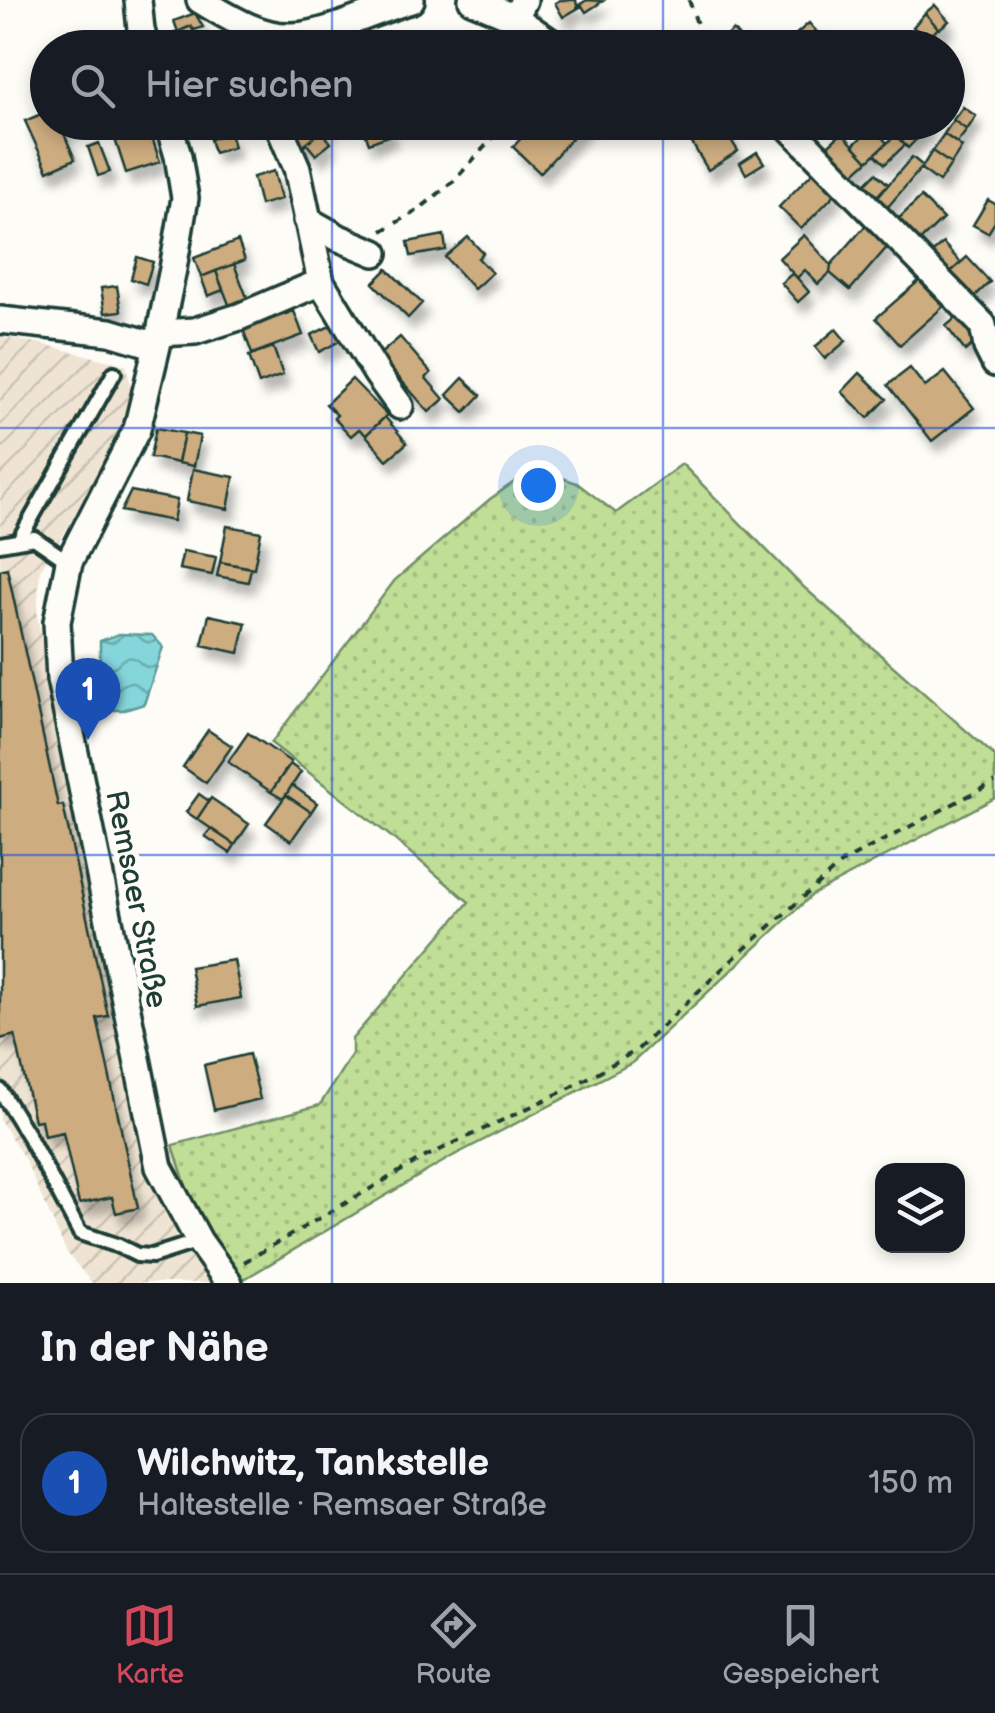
<!DOCTYPE html>
<html lang="de">
<head>
<meta charset="utf-8">
<style>
  :root { --surface:#171b24; --page:#20242c; --text:#f1f3f6; --muted:#9ea1a6; --line:#363941; --accent:#d1495b }
  body { margin:0; font-family:"Balsamiq Sans",sans-serif; background:var(--page); color:var(--text) }
  .controls { position:absolute; right:30px; bottom:30px; display:grid; overflow:hidden; border-radius:20px; box-shadow:0 5px 15px #0003 }
  .controls button { width:90px; height:90px; display:grid; place-items:center; padding:0; border:0; border-bottom:2px solid var(--line); background:var(--surface); color:var(--text); font:50px sans-serif }
  .you { position:absolute; left:538px; top:485px; width:35px; height:35px; margin:-25px; border:8px solid #fff; border-radius:50%; background:#1a73e8; box-shadow:0 0 0 15px #1a73e833 }
  .badge { display:grid; place-items:center; width:65px; height:65px; border-radius:50%; background:var(--accent); color:#fff; font-size:32px; font-weight:700 }
  .pin { position:absolute; translate:-50% -82px; filter:drop-shadow(0 2px 5px #0008) }
  .pin::after { content:''; position:absolute; top:52px; width:35px; height:30px; background:inherit; clip-path:polygon(0 0,100% 0,50% 100%) }
  .list { margin:0; padding:0; list-style:none }
  h2 { display:flex; justify-content:space-between; align-items:center; height:130px; margin:0; padding:0 40px; font-size:42px }
  h2 small { font-size:32px; font-weight:400; color:var(--muted) }
  .list li { display:grid; grid-template-columns:65px 1fr auto; gap:30px; align-items:center; box-sizing:border-box; height:140px; margin:0 20px 20px; padding:0 20px; border:2px solid var(--line); border-radius:30px }
  .list b { display:block; font-size:38px; white-space:nowrap }
  .list p { margin:0; font-size:32px; white-space:nowrap; color:var(--muted) }
  .list em { font-size:32px; font-style:normal; color:var(--muted) }
  .icon { flex:none; width:55px; height:55px; fill:none; stroke:currentColor; stroke-width:2; stroke-linecap:round; stroke-linejoin:round }
  .map { position:relative; flex:none; width:995px; height:1283px; overflow:hidden }
  .search { position:absolute; background:var(--surface); box-shadow:0 5px 15px #0003; left:30px; right:30px; top:30px; height:110px; display:flex; align-items:center; gap:25px; box-sizing:border-box; padding:0 35px; border-radius:55px; color:var(--muted); font-size:38px }
  .sheet { height:290px; background:var(--surface) }
  nav { display:flex; justify-content:space-around; align-items:center; box-sizing:border-box; height:140px; border-top:2px solid var(--line); background:var(--surface); font-size:28px; color:var(--muted) }
  nav a { display:grid; justify-items:center; gap:5px }
  nav .on { color:var(--accent) }
  .map>svg:first-child { display:block }
  .industrial { fill:url(#industrial-furrows) }
  .grass { fill:url(#grass-dots); stroke:#708e65; stroke-width:2.5 }
  .water { fill:url(#water-waves); stroke:#5c9998; stroke-width:2.5 }
  .building { fill:#cdac80; stroke:#1f3d34; stroke-width:2.5; filter:url(#shadow) }
  .lines { fill:none; stroke-linecap:round; stroke-linejoin:round }
  .lane-casing { stroke:#1f3d34; stroke-width:20 }
  .street-casing { stroke:#1f3d34; stroke-width:32 }
  .path { stroke:#1f3d34; stroke-width:4; stroke-dasharray:8 8; stroke-linecap:butt }
  .lane { stroke:#fdfcf7; stroke-width:12 }
  .street { stroke:#fdfcf7; stroke-width:25 }
  .grid { fill:none; stroke:#1d4ed8; stroke-width:2.5; stroke-opacity:0.55 }
  .labels { text-anchor:middle; stroke-width:10; stroke-linejoin:round; paint-order:stroke }
  .street-label { font-size:30px; fill:#1f3d34; stroke:#fdfcf7 }
</style>
</head>
<body>
<div class="map">
<svg width="995" height="1283" viewBox="0 0 995 1283">
  <defs>
    <pattern id="industrial-furrows" width="10" height="10" patternUnits="userSpaceOnUse" patternTransform="scale(2.5)"><rect width="10" height="10" fill="#efe4d3"/><path d="M-1 1l2-2M0 10L10 0M9 11l2-2" fill="none" stroke="#ccc4b6"/></pattern>
    <pattern id="grass-dots" width="8" height="8" patternUnits="userSpaceOnUse" patternTransform="scale(2.5)"><rect width="8" height="8" fill="#c1de96"/><path d="M2 2h.1M6 6h.1" fill="none" stroke="#a5bf82" stroke-width="1.8" stroke-linecap="round"/></pattern>
    <pattern id="water-waves" width="16" height="10" patternUnits="userSpaceOnUse" patternTransform="scale(2.5)"><rect width="16" height="10" fill="#84d6db"/><path d="M0 5q4-4 8 0t8 0" fill="none" stroke="#6bafb2"/></pattern>
    <filter id="shadow"><feDropShadow dx="6" dy="11" stdDeviation="5" flood-color="#0004"/></filter>
  </defs>
  <rect width="100%" height="100%" fill="#fdfcf7"/>
  <filter id="ink" filterUnits="userSpaceOnUse"><feTurbulence type="fractalNoise" baseFrequency=".01" numOctaves="2"/><feDisplacementMap in="SourceGraphic" scale="20" xChannelSelector="R" yChannelSelector="G"/><feConvolveMatrix kernelMatrix="1 2 1 2 8 2 1 2 1" color-interpolation-filters="sRGB"/></filter>
  <g filter="url(#ink)">
    <path class="industrial" d="M0,337L38,343L126,365L135,407L68,527L40,570L37,615L144,1149L173,1145L187,1189L237,1283H92L67,1253L25,1160L0,1120Z"/>
    <path class="grass" d="M682,464L798,582L995,756V798L812,895L632,1063L451,1157L241,1281L242,1283H237L187,1189L173,1145L320,1105L352,1054V1039L469,902L389,835L271,743L395,580L490,499L523,476L560,477L577,483L616,513Z"/>
    <path class="water" d="M119,634L152,635L163,647L144,704L125,710H108L100,669V641Z"/>
    <path class="building" d="M560,0H576L577,6L587,0L603,1L586,12L582,6L563,17L555,3Z
      M935,5L949,21L939,29L925,13Z
      M195,13L203,27L194,30L191,26L178,32L174,21Z
      M925,13L938,28L927,40L913,27Z
      M809,23L816,31L797,48H780Z
      M191,26L201,48H168L164,38Z
      M733,30L744,43L739,48H716Z
      M816,31L830,48H797Z
      M963,107L976,116L967,130L953,120Z
      M48,111V122H77L62,129L75,159L48,171L25,121Z
      M953,120L967,130L957,143L944,134Z
      M284,122H333L296,151Z
      M380,122H386L391,135L369,143L363,128Z
      M536,122H581L584,125L540,173L513,147Z
      M720,122L738,151L708,170L690,140Z
      M910,122H922L928,127L908,148L898,138Z
      M148,125L160,162L126,173L114,136Z
      M873,127L887,143L868,161L853,145Z
      M322,131L331,143L316,155L306,143Z
      M230,133L234,147L214,153L210,139Z
      M842,133L868,161L848,179L822,151Z
      M944,134L962,147L951,164L932,151Z
      M896,135L905,145L885,164L875,154Z
      M99,143L110,172L98,176L88,147Z
      M932,151L951,164L939,182L921,169Z
      M757,152L764,163L746,174L740,163Z
      M912,157L923,166L880,216L869,207Z
      M274,171L281,199L260,205L253,177Z
      M814,171L836,193L801,229L779,207Z
      M876,173L888,184L877,196L865,184Z
      M921,197L943,219L916,245L894,223Z
      M988,200L995,204V222L988,233L973,225Z
      M866,225L889,245L850,290L830,273L831,265Z
      M444,235L446,250L411,256L408,242Z
      M804,235L831,265L830,273L818,284L805,270L797,278L779,258Z
      M468,237L483,253L478,258L492,273L474,289L445,257Z
      M238,241L245,260L201,277L194,258Z
      M943,243L961,263L944,278L926,258Z
      M137,257L153,262L146,284L131,279Z
      M967,257L990,282L968,303L944,278Z
      M234,264L248,300L230,307L216,271Z
      M387,269L422,303L408,318L373,283Z
      M216,271L223,290L208,296L201,277Z
      M793,273L809,292L798,302L781,283Z
      M921,279L944,306L900,345L876,318Z
      M117,286L121,311L105,313L101,288Z
      M294,311L303,335L252,354L243,329Z
      M957,317L976,342L965,351L946,326Z
      M332,325L340,341L319,352L311,335Z
      M836,329L846,341L825,359L815,347Z
      M400,337L431,373L426,378L444,399L429,412L379,355Z
      M273,347L283,375L259,384L249,356Z
      M910,368L925,387L945,372L974,408L932,441L888,385Z
      M860,373L887,399L868,418L842,392Z
      M463,378L481,395L465,412L447,395Z
      M352,379L387,415L366,435L359,429L351,436L334,418L337,415L326,404Z
      M385,417L407,443L387,460L366,435Z
      M156,428L184,433L178,463L150,457Z
      M184,433L200,436L194,466L178,463Z
      M193,469L234,477L228,509L187,501Z
      M131,491L177,500L173,521L121,511Z
      M227,526L261,532L254,568L220,562Z
      M183,551L216,557L212,575L179,569Z
      M220,562L251,568L248,582L217,576Z
      M7,568L58,806L63,805L108,1016L97,1018L138,1208L116,1213L112,1197L79,1204L63,1132L44,1136L41,1120L34,1121L15,1035L0,1039V570Z
      M209,615L246,623L239,653L202,645Z
      M208,730L232,746L206,783L183,767Z
      M248,733L291,762L271,792L228,762Z
      M290,764L301,772L283,799L271,792Z
      M292,785L317,803L311,812L286,795Z
      M199,794L209,801L197,819L186,812Z
      M286,795L311,812L291,841L266,823Z
      M211,798L249,824L235,845L197,819Z
      M211,829L235,845L230,853L205,836Z
      M234,960L241,998L197,1006L190,967Z
      M249,1054L260,1099L214,1110L204,1065Z"/>
    <g class="lines">
      <g class="lane-casing">
        <path id="lane" d="M19,540L114,373
          M0,544L34,538L69,562
          M0,1090L29,1137L80,1233L119,1246L137,1255L152,1256L199,1241"/>
      </g>
      <g class="street-casing">
        <path id="street" d="M138,0L141,30L146,48
          M200,0C227,16 260,38 293,36C327,35 376,10 411,0
          M472,0L515,18L524,0
          M515,18L559,48
          M168,122L178,156L185,198L173,269L157,346L137,429L69,562L57,622L60,679L159,1167L199,1241L229,1283
          M277,122L297,168L321,282L377,374L400,406
          M784,122L983,325L987,347L995,363
          M307,220L339,238L375,253
          M0,320L110,332L157,346
          M160,333L195,331L239,317L321,282"/>
      </g>
      <path class="path" d="M689,0L705,48
        M382,231L417,211L454,181L507,122
        M244,1262L423,1158L572,1087L637,1050L722,969L844,861L995,782"/>
      <use href="#lane" class="lane"/>
      <use href="#street" class="street"/>
    </g>
  </g>
  <path class="grid" d="M332,0V48M663,0V48M332,122V1283M663,122V1283M0,428H995M0,855H995"/>
  <g class="labels">
    <g class="street-label">
      <text transform="translate(137 899) rotate(79)" y="10">Remsaer Straße</text>
    </g>
  </g>
</svg>
<div class="controls">
<button><svg class="icon" aria-label="layers" viewBox="0 0 24 24"><path d="M12 4l9 5-9 5-9-5zM3 14l9 5 9-5"/></svg></button>
</div>
<div class="you"></div>
<div class="pin badge" style="left:88px;top:740px;background:#1a4fb4">1</div>
<div class="search"><svg class="icon" aria-label="search" viewBox="0 0 24 24"><circle cx="10" cy="10" r="6"/><path d="M15 15l6 6"/></svg>Hier suchen</div>
</div>
<section class="sheet">
<h2>In der Nähe<small></small></h2>
<ul class="list">
<li><span class="badge" style="background:#1a4fb4">1</span><div><b>Wilchwitz, Tankstelle</b><p>Haltestelle · Remsaer Straße</p></div><em>150 m</em></li>
</ul>
</section>
<nav>
<a class="on"><svg class="icon" aria-label="map" viewBox="0 0 24 24"><path d="M3 6l6-2 6 2 6-2v14l-6 2-6-2-6 2zM9 4v14M15 6v14"/></svg>Karte</a>
<a><svg class="icon" aria-label="directions" viewBox="0 0 24 24"><path d="M12 3l9 9-9 9-9-9zM9 14v-3h6M13 9l2 2-2 2"/></svg>Route</a>
<a><svg class="icon" aria-label="saved" viewBox="0 0 24 24"><path d="M7 4h10v16l-5-4-5 4z"/></svg>Gespeichert</a>
</nav>
</body>
</html>
